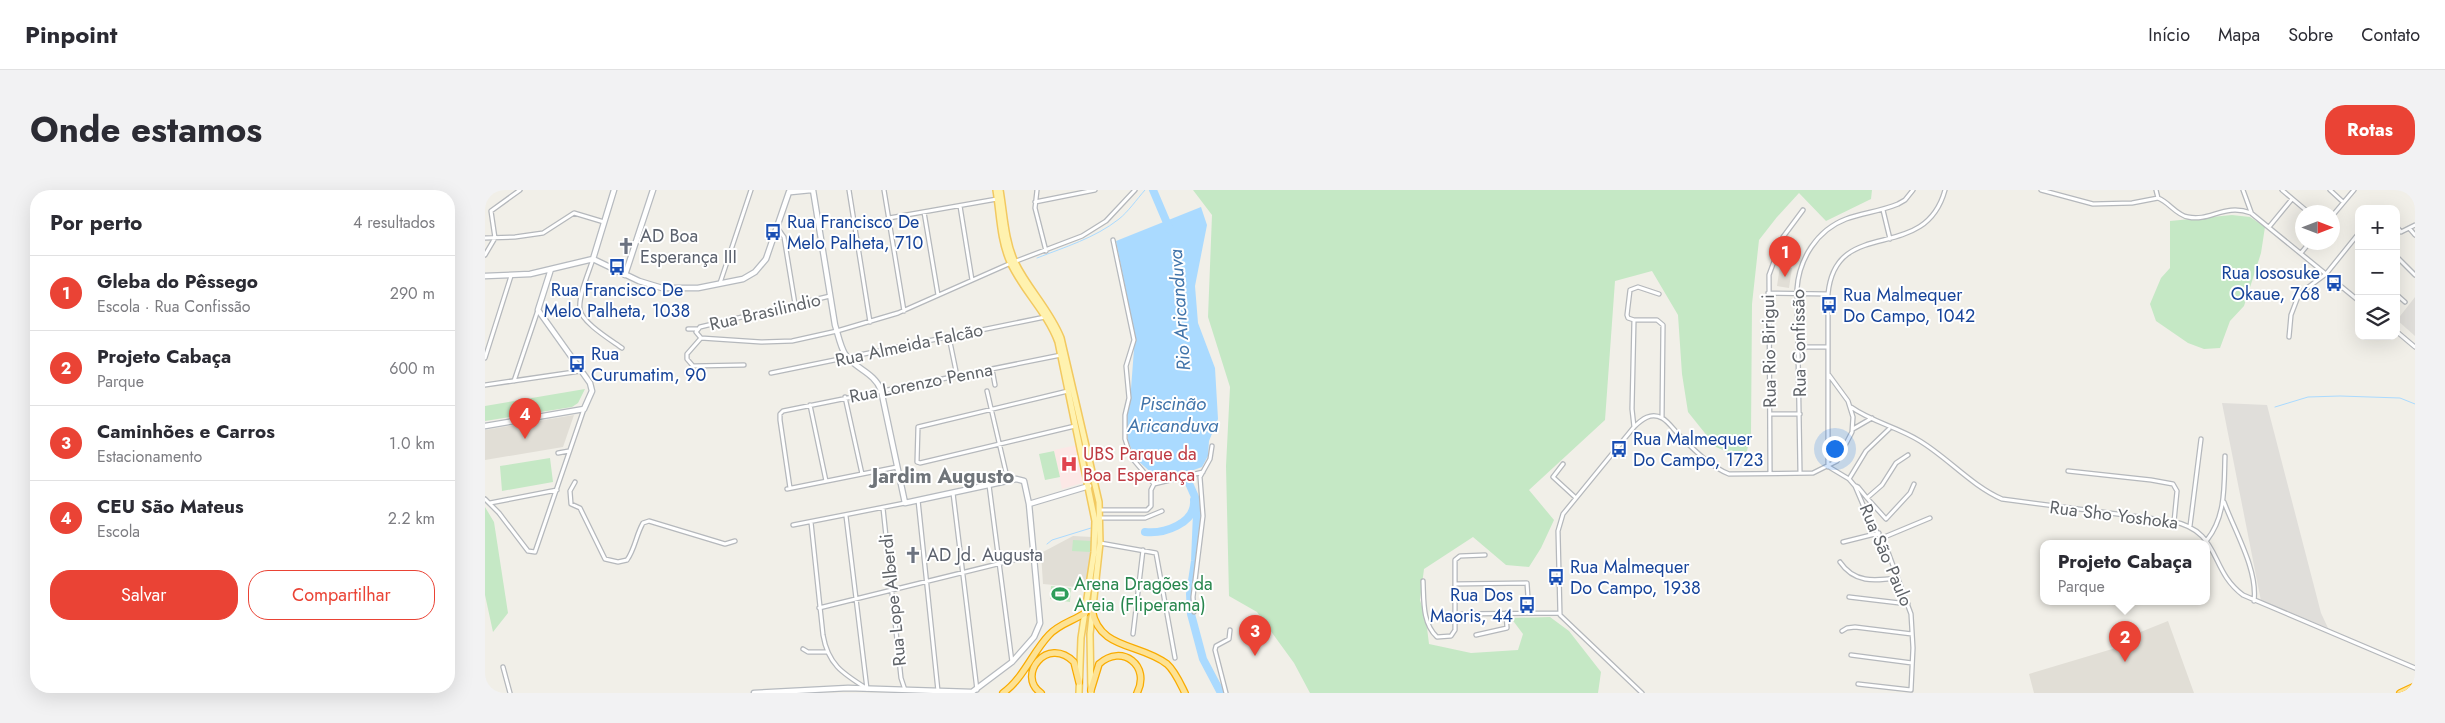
<!DOCTYPE html>
<html lang="pt">
<head>
<meta charset="utf-8">
<style>
  :root { --surface:#fff; --page:#f2f2f3; --text:#2b2b33; --muted:#7c7c81; --line:#e1e1e2; --accent:#ea4335 }
  body { margin:0; font-family:Jost,sans-serif; background:var(--page); color:var(--text) }
  .controls { position:absolute; right:15px; top:15px; display:grid; overflow:hidden; border-radius:10px; box-shadow:0 5px 20px #0002 }
  .controls button { width:45px; height:45px; display:grid; place-items:center; padding:0; border:0; border-bottom:1px solid var(--line); background:var(--surface); color:var(--text); font:25px sans-serif }
  .compass { position:absolute; left:1810px; top:15px; width:45px; height:45px; border-radius:50%; background:var(--surface); box-shadow:0 5px 20px #0002; rotate:90deg }
  .you { position:absolute; left:1349px; top:258px; width:18px; height:18px; margin:-12px; border:4px solid #fff; border-radius:50%; background:#1a73e8; box-shadow:0 0 0 8px #1a73e833 }
  .badge { display:grid; place-items:center; width:32px; height:32px; border-radius:50%; background:var(--accent); color:#fff; font-size:16px; font-weight:700 }
  .pin { position:absolute; translate:-50% -41px; filter:drop-shadow(0 1px 2px #0008) }
  .pin::after { content:''; position:absolute; top:26px; width:18px; height:15px; background:inherit; clip-path:polygon(0 0,100% 0,50% 100%) }
  .popup { position:absolute; left:1555px; top:350px; width:170px; height:65px; box-sizing:border-box; display:grid; place-content:center; border-radius:10px; background:var(--surface); filter:drop-shadow(0 1px 4px #0005); font-size:16px; white-space:nowrap; color:var(--muted) }
  .popup b { font-size:19px; color:var(--text) }
  .popup::after { content:''; position:absolute; left:50%; top:100%; margin-left:-10px; border:10px solid transparent; border-top-color:var(--surface) }
  .list { margin:0; padding:0; list-style:none }
  h2 { display:flex; justify-content:space-between; align-items:center; height:65px; margin:0; padding:0 20px; font-size:21px }
  h2 small { font-size:16px; font-weight:400; color:var(--muted) }
  .list li { display:grid; grid-template-columns:32px 1fr auto; gap:15px; align-items:center; box-sizing:border-box; height:75px; padding:0 20px; border-top:1px solid var(--line) }
  .list b { display:block; font-size:19px; white-space:nowrap }
  .list p { margin:0; font-size:16px; white-space:nowrap; color:var(--muted) }
  .list em { font-size:16px; font-style:normal; color:var(--muted) }
  .actions { display:flex; gap:10px; padding:15px 20px }
  .actions a { flex:1; padding:11px 0; border:1px solid var(--accent); border-radius:20px; text-align:center; font-size:18px; color:var(--accent) }
  .actions .main { background:var(--accent); color:#fff }
  .icon { flex:none; width:28px; height:28px; fill:none; stroke:currentColor; stroke-width:2; stroke-linecap:round; stroke-linejoin:round }
  .map { position:relative; flex:none; width:1930px; height:503px; overflow:hidden; border-radius:20px }
  header { display:flex; align-items:center; gap:30px; box-sizing:border-box; height:70px; padding:0 25px; background:var(--surface); border-bottom:1px solid var(--line) }
  header strong { font-size:24px }
  nav { display:flex; gap:28px; margin-inline-start:auto; font-size:18px }
  .intro { display:flex; align-items:center; justify-content:space-between; box-sizing:border-box; height:120px; padding:0 30px }
  h1 { margin:0; font-size:35px }
  .button { padding:12px 22px; border-radius:20px; background:var(--accent); color:#fff; font-size:18px; font-weight:700 }
  main { display:flex; gap:30px; padding:0 30px }
  aside { flex:1; background:var(--surface); border-radius:20px; box-shadow:0 5px 20px #0002 }
  .map>svg:first-child { display:block }
  .industrial { fill:#e0deda }
  .education { fill:#e1ded6 }
  .medical { fill:#fce8e6 }
  .green { fill:#c5e8c5 }
  .water { fill:#aadaff }
  .lines { fill:none; stroke-linecap:round; stroke-linejoin:round }
  .stream { stroke:#aadaff; stroke-width:1 }
  .river { stroke:#aadaff; stroke-width:8 }
  .street-casing { stroke:#b5b8bc; stroke-width:5.5 }
  .secondary-casing { stroke:#b6babf; stroke-width:7 }
  .primary-casing { stroke:#f2c960; stroke-width:8 }
  .highway-casing { stroke:#f9ab00; stroke-width:8 }
  .street { stroke:#fff; stroke-width:3 }
  .secondary { stroke:#fff; stroke-width:4.5 }
  .primary { stroke:#fff2af; stroke-width:5 }
  .highway { stroke:#fde293; stroke-width:5.5 }
  .labels { text-anchor:middle; stroke-width:4; stroke-linejoin:round; paint-order:stroke }
  .transit-label { font-size:18px; fill:#164399; stroke:#fff; text-anchor:start }
  .worship-label { font-size:18px; fill:#5b616d; stroke:#fff; text-anchor:start }
  .street-label { font-size:18px; fill:#5f6368; stroke:#fff }
  .health-label { font-size:18px; fill:#be3a42; stroke:#fff; text-anchor:start }
  .leisure-label { font-size:18px; fill:#27864d; stroke:#fff; text-anchor:start }
  .water-label { font-size:19px; font-style:italic; fill:#4174aa; stroke:#fff }
  .quarter-label { font-size:20px; font-weight:bold; fill:#70757a; stroke:#fff }
</style>
</head>
<body>
<header>
<strong>Pinpoint</strong>
<nav><a>Início</a><a>Mapa</a><a>Sobre</a><a>Contato</a></nav>
</header>
<div class="intro"><h1>Onde estamos</h1><a class="button">Rotas</a></div>
<main>
<aside>
<h2>Por perto<small>4 resultados</small></h2>
<ul class="list">
<li><span class="badge">1</span><div><b>Gleba do Pêssego</b><p>Escola · Rua Confissão</p></div><em>290 m</em></li>
<li><span class="badge">2</span><div><b>Projeto Cabaça</b><p>Parque</p></div><em>600 m</em></li>
<li><span class="badge">3</span><div><b>Caminhões e Carros</b><p>Estacionamento</p></div><em>1.0 km</em></li>
<li><span class="badge">4</span><div><b>CEU São Mateus</b><p>Escola</p></div><em>2.2 km</em></li>
</ul>
<div class="actions"><a class="main">Salvar</a><a>Compartilhar</a></div>
</aside>
<div class="map">
<svg width="1930" height="503" viewBox="0 0 1930 503">
  <rect width="100%" height="100%" fill="#f1efe8"/>
  <path class="industrial" d="M1930,107V146L1912,130Z
    M1737,213L1782,215L1836,423L1843,438L1776,411Z"/>
  <path class="education" d="M1295,76L1307,78L1304,98L1292,96Z
    M89,225L78,257L0,270V240Z
    M588,346L607,347L601,398L558,394L556,363Z
    M1683,431L1709,503H1549L1544,484L1634,457L1633,451Z"/>
  <path class="medical" d="M592,255L600,292L577,299L569,260Z"/>
  <path class="green" d="M708,0H1387L1386,9L1341,31L1314,3L1292,27L1274,50L1267,114L1266,243L1260,270L1231,257L1203,222L1197,184L1193,125L1167,81L1130,91L1120,230L1044,300L1069,330L1056,358L1044,377L1021,375L988,347L939,379L935,410L941,430L944,454L986,463L1033,460L1038,444L1026,428L1065,427L1084,441L1116,482L1113,503H825L809,473L772,422L744,406L741,276L745,197L723,127L727,25Z
    M1747,25L1765,27L1780,37L1776,63L1759,116L1745,131L1735,158L1719,159L1703,153L1671,131L1665,114L1676,88L1685,78V31Z
    M100,199L93,213L87,217L0,231V216Z
    M569,261L575,287L560,290L554,264Z
    M65,268L68,292L17,301L15,276Z
    M0,317L9,332L23,423L8,442L0,405Z
    M588,350L606,351L605,362L587,361Z
    M566,396L586,398L585,412L565,409Z"/>
  <path class="water" d="M716,17L722,35L710,96L713,133L730,178L733,229L724,251L723,266L717,277L692,286H670L651,269L643,251L641,230L645,212L650,146L631,51Z"/>
  <g class="lines">
    <path class="stream" d="M552,68C580,57 610,48 634,29C643,22 652,9 660,0
      M1790,217L1823,207L1855,206L1915,208L1930,214
      M562,354L567,350L606,338"/>
    <path class="river" d="M668,0L685,40
      M696,275L710,307L712,323L710,371L705,404L706,424L718,469L736,503
      M660,342C678,344 711,334 709,310"/>
    <g class="street-casing">
      <path id="street" d="M364,0L385,132
        M399,0L419,121
        M552,0L550,18L561,61
        M1556,0L1608,14L1647,13L1673,8C1684,12 1691,25 1703,27C1725,32 1739,13 1766,23L1874,111
        M1671,0L1673,8
        M1758,0L1766,22
        M1797,0L1823,22
        M1845,0L1858,12
        M550,12L610,0
        M475,16L487,90
        M1398,20L1405,49
        M439,22L453,105
        M1848,25L1869,0
        M404,28L512,9
        M1911,36L1916,42L1930,35
        M292,37L299,47L310,114
        M1784,37L1807,9
        M1924,38L1930,45
        M0,48L30,47L58,43L89,23L119,32
        M628,50L649,150L641,176L644,208L640,225V249L646,267L669,294
        M1816,63L1825,52
        M0,65L10,48L6,21L35,0
        M1911,66L1930,85
        M108,69C104,82 93,106 95,119C96,132 126,150 137,158
        M235,93L266,0
        M1283,103L1343,104
        M1911,104L1920,112
        M345,106L215,137L211,142L216,148L276,152L307,151L352,141L413,123L526,73L597,46L621,31L650,0
        M1149,130L1143,128L1142,125L1145,100L1153,97L1174,104
        M203,139H212
        M1911,141L1930,157
        M464,147L472,186
        M1804,147L1806,125L1814,104L1841,84L1874,43
        M216,148L202,164V169L208,176L259,175
        M1313,157H1343
        M0,168L26,86
        M507,179L510,195
        M286,183L560,127
        M29,191L53,120
        M0,195L96,181
        M502,201L523,291
        M583,201L433,237L432,272L435,273L590,236
        M360,207L377,284
        M325,215L341,291
        M1366,217C1387,232 1413,237 1435,251C1463,268 1487,296 1517,309L1686,331C1737,341 1723,379 1758,405L1930,478
        M1285,224H1315
        M1149,237L1147,219L1149,130H1172L1178,135L1177,228
        M1368,239L1387,228
        M73,263L84,261
        M1078,274L1068,287L1091,308
        M1343,277V104C1351,24 1439,76 1460,0
        M1344,277L1364,289L1370,296L1382,324L1403,362L1426,424L1428,458L1426,500L1373,494
        M1583,281L1666,290L1688,294L1692,301L1689,332
        M1285,282L1284,85L1298,47L1318,20
        M1315,282L1312,99C1314,69 1332,40 1361,29C1378,23 1396,21 1413,14L1420,10L1428,0
        M1364,289L1381,261L1404,239
        M90,292L85,301L86,314L95,318L120,369L133,372L142,370C150,359 151,345 158,333L164,331L240,354L250,351
        M504,295L527,472
        M1371,296L1373,297L1382,308L1397,295L1411,273L1423,265
        M305,298L295,230V224L298,221L576,165
        M302,299L412,277
        M468,303L492,500
        M1382,308L1401,329L1425,303L1429,294
        M0,309L14,323L43,361L50,362L99,219
        M433,310L453,501
        M1739,312C1750,342 1773,380 1769,411
        M5,313L72,300
        M398,318L416,488L420,500
        M615,320H662L666,316V300L669,294L718,282
        M361,326L382,499
        M615,328H660L677,321
        M326,332L338,445C343,474 357,483 381,498
        M308,335L420,313
        M1705,336L1716,249
        M1397,348L1445,328
        M1722,350C1741,326 1739,296 1740,266
        M1358,352L1394,343
        M615,353L671,363L690,468
        M1355,372C1369,393 1389,391 1412,388
        M938,391C939,410 937,433 952,447L966,446L970,440V370L975,366L1000,365
        M970,394L1042,393L1044,422
        M1364,407L1423,414
        M334,418L549,365
        M709,422L708,407L718,326L715,287L725,269L727,256
        M970,424L1074,423
        M1357,441L1362,438L1370,437L1427,444
        M648,444L658,360
        M991,445L1022,438L1021,423
        M318,459L323,462H341
        M1366,465L1427,473
        M18,477L25,503
        M741,503L730,460L731,456L744,449L745,440
        M1157,503L1075,425L1073,341L1078,324L1149,237C1157,229 1166,222 1177,228C1183,231 1189,240 1194,245C1208,259 1226,277 1244,284L1328,283L1352,271L1367,242L1368,227L1363,211L1344,185"/>
    </g>
    <g class="secondary-casing">
      <path id="secondary" d="M306,2L326,0
        M108,69L129,0
        M140,85L168,0
        M0,86L45,84L108,69L154,91L177,98H213L258,89L270,82L281,69L304,2
        M0,236L99,219L107,201L105,193L53,120L66,79
        M544,314L604,296
        M269,503L363,498L487,502L527,472L549,447L555,433L544,314L539,291L531,289L420,313L396,200C389,182 370,179 360,164C355,156 353,144 350,135L328,0"/>
    </g>
    <g class="primary-casing">
      <path id="primary" d="M511,0C515,24 515,50 525,72C538,101 562,122 573,152L610,331L609,362L596,448L594,503
        M515,0C519,23 520,51 530,72C543,99 565,120 576,148L614,312L615,353L605,444L606,503"/>
    </g>
    <g class="highway-casing">
      <path id="highway" d="M607,420C614,460 655,453 682,474C690,481 695,493 700,503
        M606,500L614,474C637,453 666,476 652,503
        M518,503C538,489 547,463 564,445C574,434 588,431 600,423
        M556,503C531,486 562,445 589,472L594,492
        M1915,503L1930,496"/>
    </g>
    <use href="#street" class="street"/>
    <use href="#secondary" class="secondary"/>
    <use href="#primary" class="primary"/>
    <use href="#highway" class="highway"/>
  </g>
  <defs>
    <g id="bus-bare" transform="scale(1.35)"><path d="M-5-6H5V4H4V6H2V4H-2V6H-4V4H-5ZM-3.5-4V0h7V-4ZM-3.5 1.2v1.5H-2V1.2ZM2 1.2v1.5H3.5V1.2Z" fill="#1a4fb4" stroke="#fff" stroke-width="2.5" paint-order="stroke"/></g>
    <g id="church-bare" transform="scale(1.35)"><path d="M-1.2-6h2.4v3.5h3.3v2.4h-3.3V6h-2.4V-.1h-3.3v-2.4h3.3Z" fill="#6b7280" stroke="#fff" stroke-width="2.5" paint-order="stroke"/></g>
    <g id="hospital-bare" transform="scale(1.35)"><path d="M-5-5h3v3.5h4V-5h3V5h-3V1.5h-4V5h-3Z" fill="#e0444e" stroke="#fff" stroke-width="2.5" paint-order="stroke"/></g>
    <g id="stadium-bare" transform="scale(1.35)"><path d="M0-5a6.5 5 0 1 0 0 10a6.5 5 0 1 0 0-10ZM-3.5-1.8h7v3.6h-7Z" fill="#2e9e5b" stroke="#fff" stroke-width="2.5" paint-order="stroke"/></g>
  </defs>
  <g fill-rule="evenodd">
    <use href="#bus-bare" x="288" y="42"/>
    <use href="#church-bare" x="141" y="56"/>
    <use href="#bus-bare" x="132" y="77"/>
    <use href="#bus-bare" x="1849" y="93"/>
    <use href="#bus-bare" x="1344" y="115"/>
    <use href="#bus-bare" x="92" y="174"/>
    <use href="#bus-bare" x="1134" y="259"/>
    <use href="#hospital-bare" x="584" y="274"/>
    <use href="#church-bare" x="428" y="365"/>
    <use href="#bus-bare" x="1071" y="387"/>
    <use href="#stadium-bare" x="575" y="404"/>
    <use href="#bus-bare" x="1042" y="415"/>
  </g>
  <g class="labels">
    <g class="transit-label">
      <text x="302" y="38">Rua Francisco De<tspan x="302" dy="21">Melo Palheta, 710</tspan></text>
      <text x="1835" y="89" text-anchor="end">Rua Iososuke<tspan x="1835" dy="21">Okaue, 768</tspan></text>
      <text x="132" y="106" text-anchor="middle">Rua Francisco De<tspan x="132" dy="21">Melo Palheta, 1038</tspan></text>
      <text x="1358" y="111">Rua Malmequer<tspan x="1358" dy="21">Do Campo, 1042</tspan></text>
      <text x="106" y="170">Rua<tspan x="106" dy="21">Curumatim, 90</tspan></text>
      <text x="1148" y="255">Rua Malmequer<tspan x="1148" dy="21">Do Campo, 1723</tspan></text>
      <text x="1085" y="383">Rua Malmequer<tspan x="1085" dy="21">Do Campo, 1938</tspan></text>
      <text x="1028" y="411" text-anchor="end">Rua Dos<tspan x="1028" dy="21">Maoris, 44</tspan></text>
    </g>
    <g class="worship-label">
      <text x="155" y="52">AD Boa<tspan x="155" dy="21">Esperança III</tspan></text>
      <text x="442" y="371">AD Jd. Augusta</text>
    </g>
    <g class="street-label">
      <text transform="translate(280 122) rotate(-13)" y="6">Rua Brasilindio</text>
      <text transform="translate(1314 153) rotate(-91)" y="6">Rua Confissão</text>
      <text transform="translate(424 155) rotate(-12)" y="6">Rua Almeida Falcão</text>
      <text transform="translate(1284 161) rotate(-91)" y="6">Rua Rio Birigui</text>
      <text transform="translate(436 193) rotate(-11)" y="6">Rua Lorenzo Penna</text>
      <text transform="translate(1629 325) rotate(7)" y="6">Rua Sho Yoshoka</text>
      <text transform="translate(1401 365) rotate(67)" y="6">Rua São Paulo</text>
      <text transform="translate(408 410) rotate(-96)" y="6">Rua Lope Alberdi</text>
    </g>
    <g class="health-label">
      <text x="598" y="270">UBS Parque da<tspan x="598" dy="21">Boa Esperança</tspan></text>
    </g>
    <g class="leisure-label">
      <text x="589" y="400">Arena Dragões da<tspan x="589" dy="21">Areia (Fliperama)</tspan></text>
    </g>
    <g class="water-label">
      <text transform="translate(694 120) rotate(-94)" y="7">Rio Aricanduva</text>
      <text x="688" y="220">Piscinão<tspan x="688" dy="22">Aricanduva</tspan></text>
    </g>
    <g class="quarter-label">
      <text x="458" y="293">Jardim Augusto</text>
    </g>
  </g>
</svg>
<div class="controls">
<button>+</button>
<button>−</button>
<button><svg class="icon" aria-label="layers" viewBox="0 0 24 24"><path d="M12 4l9 5-9 5-9-5zM3 14l9 5 9-5"/></svg></button>
</div>
<svg class="compass" viewBox="-18 -18 36 36"><path d="M0-13l5 13h-10z" fill="#e53935"/><path d="M0 13l5-13h-10z" fill="#7c7c81"/></svg>
<div class="you"></div>
<div class="pin badge" style="left:1300px;top:87px">1</div>
<div class="pin badge" style="left:1640px;top:472px">2</div>
<div class="popup"><b>Projeto Cabaça</b>Parque</div>
<div class="pin badge" style="left:770px;top:466px">3</div>
<div class="pin badge" style="left:40px;top:249px">4</div>
</div>
</main>
</body>
</html>
